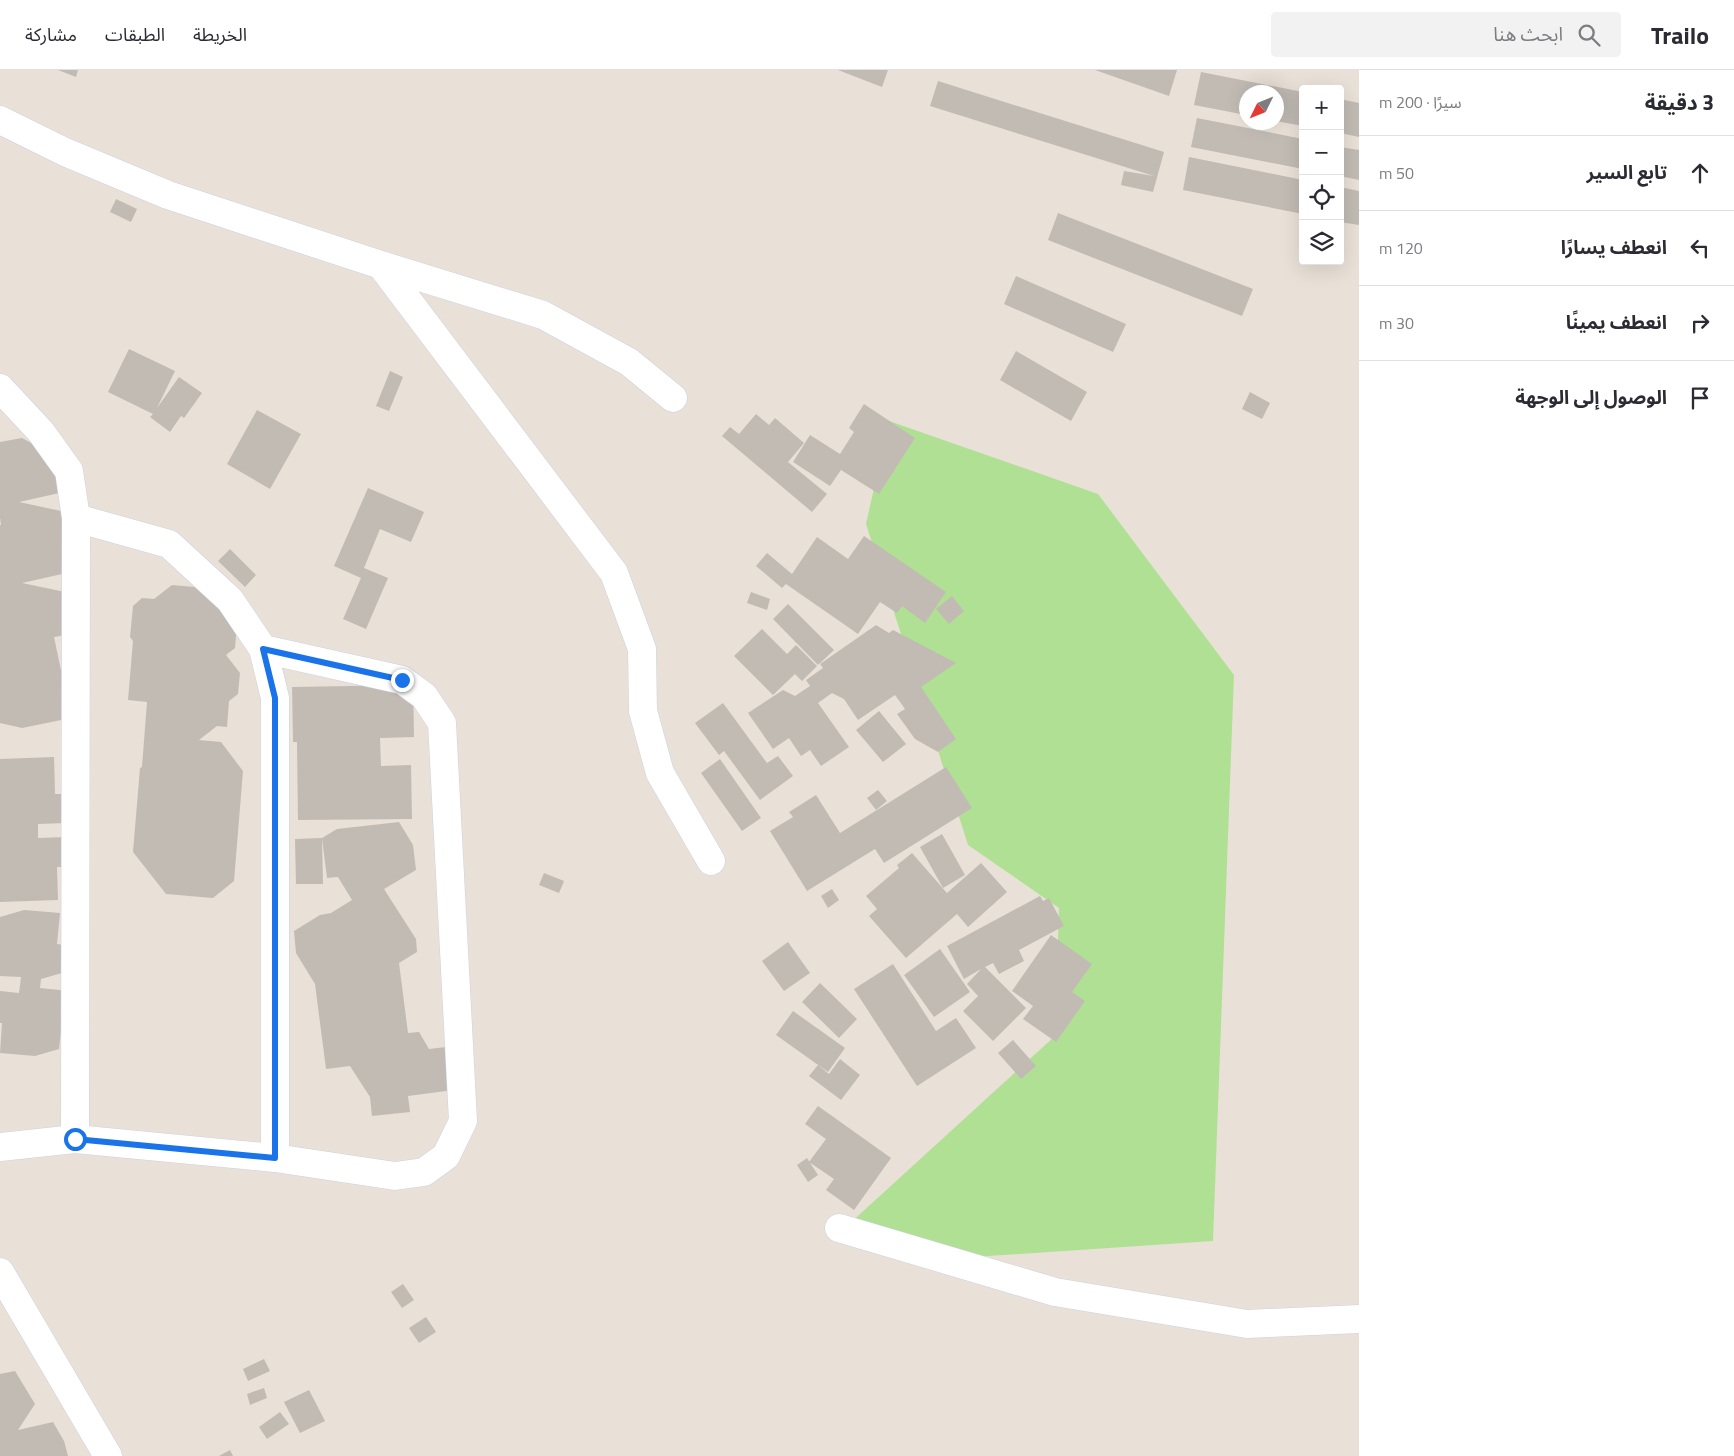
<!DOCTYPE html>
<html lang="ar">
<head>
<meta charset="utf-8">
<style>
  :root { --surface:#fff; --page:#f2f2f3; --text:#2b2b33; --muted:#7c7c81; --line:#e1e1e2 }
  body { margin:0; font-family:"Titillium Web","Noto Sans Arabic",sans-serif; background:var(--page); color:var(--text); direction:rtl }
  .controls { position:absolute; right:15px; top:15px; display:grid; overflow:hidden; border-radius:5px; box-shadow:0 5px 20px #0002 }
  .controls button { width:45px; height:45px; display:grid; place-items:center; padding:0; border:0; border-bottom:1px solid var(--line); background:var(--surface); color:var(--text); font:25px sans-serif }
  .compass { position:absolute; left:1239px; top:15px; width:45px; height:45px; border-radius:50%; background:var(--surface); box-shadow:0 5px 20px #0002; rotate:227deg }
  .stop { position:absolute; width:15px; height:15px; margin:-11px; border:4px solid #1a73e8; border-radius:50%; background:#fff }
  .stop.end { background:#1a73e8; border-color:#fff; box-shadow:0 1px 5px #0008 }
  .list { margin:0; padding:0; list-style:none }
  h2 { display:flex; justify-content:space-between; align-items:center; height:65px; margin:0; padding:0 20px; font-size:21px }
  h2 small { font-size:16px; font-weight:400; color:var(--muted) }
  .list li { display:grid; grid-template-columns:32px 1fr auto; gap:15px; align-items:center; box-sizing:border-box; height:75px; padding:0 20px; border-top:1px solid var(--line) }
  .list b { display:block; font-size:19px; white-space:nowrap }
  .list em { font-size:16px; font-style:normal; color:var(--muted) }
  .icon { flex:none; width:28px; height:28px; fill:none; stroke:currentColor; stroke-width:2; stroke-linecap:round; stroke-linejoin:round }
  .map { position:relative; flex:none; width:1359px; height:1386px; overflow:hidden; direction:ltr }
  header { display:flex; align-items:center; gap:30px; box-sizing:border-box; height:70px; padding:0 25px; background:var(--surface); border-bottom:1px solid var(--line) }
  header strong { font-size:24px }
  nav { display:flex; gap:28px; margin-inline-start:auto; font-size:18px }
  .search { width:350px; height:45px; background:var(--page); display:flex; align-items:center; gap:12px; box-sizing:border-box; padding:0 18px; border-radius:5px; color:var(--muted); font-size:19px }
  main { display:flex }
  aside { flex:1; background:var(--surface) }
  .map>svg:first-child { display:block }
  .green { fill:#b0e093 }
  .building { fill:#c1bbb4 }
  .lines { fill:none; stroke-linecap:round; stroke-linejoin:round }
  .street-casing { stroke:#cdd1e0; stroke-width:29 }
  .street { stroke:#fff; stroke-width:28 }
  .route { stroke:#1a73e8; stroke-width:6 }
</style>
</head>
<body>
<header>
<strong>Trailo</strong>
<div class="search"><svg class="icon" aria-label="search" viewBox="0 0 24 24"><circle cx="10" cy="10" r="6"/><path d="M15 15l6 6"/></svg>ابحث هنا</div>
<nav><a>الخريطة</a><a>الطبقات</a><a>مشاركة</a></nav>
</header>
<main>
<aside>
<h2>3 دقيقة<small>سيرًا · 200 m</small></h2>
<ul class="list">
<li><svg class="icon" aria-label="ahead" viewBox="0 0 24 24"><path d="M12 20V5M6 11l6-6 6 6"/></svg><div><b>تابع السير</b></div><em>50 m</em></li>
<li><svg class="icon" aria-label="left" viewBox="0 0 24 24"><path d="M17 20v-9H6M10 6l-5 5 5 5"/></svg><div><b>انعطف يسارًا</b></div><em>120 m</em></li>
<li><svg class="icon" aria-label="right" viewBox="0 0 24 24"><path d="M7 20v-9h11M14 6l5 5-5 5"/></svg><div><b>انعطف يمينًا</b></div><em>30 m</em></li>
<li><svg class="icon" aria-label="arrive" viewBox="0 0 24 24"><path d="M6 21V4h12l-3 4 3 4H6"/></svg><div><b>الوصول إلى الوجهة</b></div></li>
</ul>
</aside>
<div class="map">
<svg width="1359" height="1386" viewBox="0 0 1359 1386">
  <rect width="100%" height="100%" fill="#e9e1d7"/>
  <path class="green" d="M889,351L1098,424L1234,605L1213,1171L973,1187L848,1155L1055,966L1059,838L968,775L866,454Z"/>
  <path class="building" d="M58,0H78L76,7Z
    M838,0H888L882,17Z
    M1095,0H1177L1169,26Z
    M1201,2L1303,22V56L1276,51V22H1246V45L1194,35Z
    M938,11L1164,82L1153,122L1121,115L1124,101L1154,106L930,36Z
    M1340,29L1359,33V67L1340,63Z
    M1197,48L1303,69V99L1191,77Z
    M1340,77L1359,80V110L1340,106Z
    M1189,87L1303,110V144L1183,120Z
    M1340,117L1359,121V155L1340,152Z
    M116,129L137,139L131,152L110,142Z
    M1058,143L1253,219L1242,246L1048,170Z
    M1016,206L1126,254L1113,282L1004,234Z
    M129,279L175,301L157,338L179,307L202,323L184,348L181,346L170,362L150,347L153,344L108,322Z
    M1016,281L1087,322L1071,351L1000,310Z
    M390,301L403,307L389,341L376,336Z
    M1250,322L1270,333L1262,349L1242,339Z
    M864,334L915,368L879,424L841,400L830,416L793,392L810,365L840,384L854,362L849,358Z
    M257,340L301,364L270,419L227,394Z
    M756,344L769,355L775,348L804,373L788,392L827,424L812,442L722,366L730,357L739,364Z
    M22,368L50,383L64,422L19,432L61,441L71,502L22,513L70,523L65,565L54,567L71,648L22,658L0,653V455H1L0,448V372Z
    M368,418L424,442L411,472L380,459L364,498L388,508L366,559L343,549L361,508L334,496Z
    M864,466L946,522L925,553L902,536L897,543L880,532L858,564L786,514L782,518L756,496L767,483L792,504L817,467L848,489Z
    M230,479L256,505L245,517L218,491Z
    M172,515L217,519L238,540L235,578L226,585L240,603L238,624L229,631L227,657L217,656L199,670L221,672L243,701L234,811L213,828L166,824L133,782L140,698L142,697L147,632L128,630L133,571L130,567L133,536L142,528L154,529Z
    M751,522L770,529L767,540L747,533Z
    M952,526L964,541L949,554L936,539Z
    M788,534L834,580L818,595L773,549Z
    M876,555L889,563L893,560L956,593L921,617L956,669L938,682L915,669L897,644L905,639L895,625L858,650L844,629L832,623L818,633L849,677L821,696L810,680L801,686L789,668L773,679L748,643L783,620L795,626L810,616L806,610L823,598L820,594Z
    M762,559L787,584L796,575L817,596L802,611L795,604L773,625L734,586Z
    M413,615L414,667L380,668L381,696L411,695L412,749L298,750L297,672H293L292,617Z
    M723,633L767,693L778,686L793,706L760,730L724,681L719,685L695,653Z
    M879,641L906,674L883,692L856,660Z
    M54,687L55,724H66L67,753L38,754V768L68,767L69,797H57L58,830L0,832V689Z
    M720,689L761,748L742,761L701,703Z
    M946,697L972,738L884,793L875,779L807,821L770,761L793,747L789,742L816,725L840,763Z
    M878,720L887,731L876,740L867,728Z
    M399,752L413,775L416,800L384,819L416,869L417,882L399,893L408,963L419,962L429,979L464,975L469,1018L408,1026L410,1042L372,1046L370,1027L350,996L326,999L315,914L296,883L294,861L320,845L331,843L352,830L338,807L327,808L322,768L337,759Z
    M942,764L965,805L943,818L920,777Z
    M322,768L323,814H296L295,769Z
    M912,783L947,823L981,793L1007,822L968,857L957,844L906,888L869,846L877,839L866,826L899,798L897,795Z
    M544,803L564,811L559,823L539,815Z
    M832,819L839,830L828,838L821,826Z
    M1040,826L1043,831L1049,828L1064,856L1019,880L1024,891L999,904L993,893L985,897L1026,938L993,971L963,941L978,926L967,914L981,899L964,909L947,876Z
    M24,840L60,843L57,874L71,876L69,901L41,909L40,918L69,921L62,951L59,979L35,986L0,983L2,953H0V921L19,923L21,907L0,906V847Z
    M1051,865L1092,894L1072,922L1085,931L1056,972L1023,949L1033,936L1012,921Z
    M788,872L810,903L784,921L762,891Z
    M940,879L970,922L934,947L904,905Z
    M893,894L936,961L956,948L976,978L917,1016L854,919Z
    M820,913L857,949L839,968L802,932Z
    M793,941L845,978L828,1002L776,965Z
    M1013,970L1036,996L1021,1009L998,983Z
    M840,989L860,1005L841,1030L809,1006L818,995L829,1004Z
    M818,1036L891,1088L854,1140L826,1120L834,1109L809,1092L826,1069L805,1054Z
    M807,1088L818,1105L808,1112L797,1095Z
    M403,1214L414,1230L402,1238L391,1222Z
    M426,1247L436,1262L419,1273L409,1258Z
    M264,1289L270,1301L248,1311L243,1299Z
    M15,1301L35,1334L18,1360L53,1352L64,1371L68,1386H0V1304Z
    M264,1318L267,1328L250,1335L247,1324Z
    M309,1320L325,1351L300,1363L284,1332Z
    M280,1342L289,1354L267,1369L259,1357Z
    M230,1380L233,1386H219Z"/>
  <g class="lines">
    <g class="street-casing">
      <path id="street" d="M0,50L65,82L168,125L381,195L614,503L642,579L643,641L660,703L711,791
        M381,195L543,245L629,292L673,328
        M0,318L41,362L69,401L76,448L75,1069
        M76,448L169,474L230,530L263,579L275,628V1088
        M0,1077L75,1069L275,1088L395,1106L424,1102L446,1086L463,1051L442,653L424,626L402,610L263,579
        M839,1158L1055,1222L1247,1254L1359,1249
        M0,1202L108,1386"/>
    </g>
    <use href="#street" class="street"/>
  </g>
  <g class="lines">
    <path class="route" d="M75,1069L275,1088V628L263,579L402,610"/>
  </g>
</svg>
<div class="controls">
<button>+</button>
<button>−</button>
<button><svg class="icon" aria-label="locate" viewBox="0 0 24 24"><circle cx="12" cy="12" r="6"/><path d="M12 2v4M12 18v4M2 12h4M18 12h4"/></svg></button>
<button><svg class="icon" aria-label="layers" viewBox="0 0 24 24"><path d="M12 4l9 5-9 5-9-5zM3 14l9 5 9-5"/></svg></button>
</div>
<svg class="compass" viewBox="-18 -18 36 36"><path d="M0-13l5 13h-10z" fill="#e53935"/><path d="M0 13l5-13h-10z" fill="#7c7c81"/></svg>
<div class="stop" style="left:75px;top:1069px"></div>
<div class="stop end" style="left:402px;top:610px"></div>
</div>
</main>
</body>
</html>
